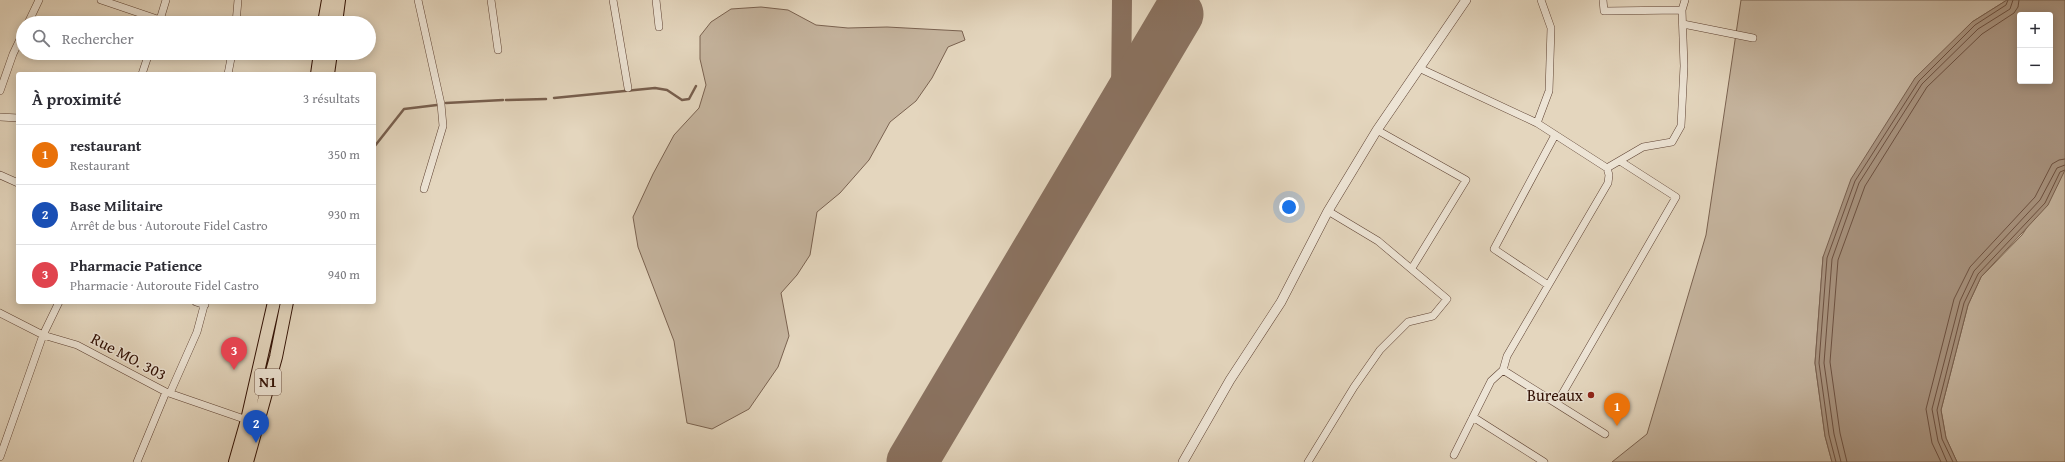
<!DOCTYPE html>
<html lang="fr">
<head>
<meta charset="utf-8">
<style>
  :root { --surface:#fff; --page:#f7f7f7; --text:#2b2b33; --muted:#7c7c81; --line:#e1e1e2; --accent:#2563eb }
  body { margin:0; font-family:"Gentium Book Plus",serif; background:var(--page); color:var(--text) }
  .controls { position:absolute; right:12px; top:12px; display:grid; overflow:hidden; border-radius:4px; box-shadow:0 2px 10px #0003 }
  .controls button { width:36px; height:36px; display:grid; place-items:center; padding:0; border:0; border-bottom:1px solid var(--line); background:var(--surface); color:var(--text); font:20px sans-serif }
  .you { position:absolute; left:1289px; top:207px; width:14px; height:14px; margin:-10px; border:3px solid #fff; border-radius:50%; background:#1a73e8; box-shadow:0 0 0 6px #1a73e833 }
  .badge { display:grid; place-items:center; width:26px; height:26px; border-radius:50%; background:var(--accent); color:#fff; font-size:13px; font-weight:700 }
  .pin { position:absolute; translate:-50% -33px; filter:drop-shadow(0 1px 2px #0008) }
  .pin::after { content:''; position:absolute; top:21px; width:14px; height:12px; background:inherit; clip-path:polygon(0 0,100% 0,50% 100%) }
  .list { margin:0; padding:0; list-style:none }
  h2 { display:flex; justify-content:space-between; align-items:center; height:52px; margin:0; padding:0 16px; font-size:17px }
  h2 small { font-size:13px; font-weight:400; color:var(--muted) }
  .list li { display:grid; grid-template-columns:26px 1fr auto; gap:12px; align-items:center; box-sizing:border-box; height:60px; padding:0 16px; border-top:1px solid var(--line) }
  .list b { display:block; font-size:15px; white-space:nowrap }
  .list p { margin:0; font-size:13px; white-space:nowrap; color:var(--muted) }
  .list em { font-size:13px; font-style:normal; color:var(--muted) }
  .icon { flex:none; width:22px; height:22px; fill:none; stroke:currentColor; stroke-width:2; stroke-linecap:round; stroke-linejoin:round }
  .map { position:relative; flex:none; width:2065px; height:462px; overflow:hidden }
  .search { position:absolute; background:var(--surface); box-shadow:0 2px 10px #0003; left:16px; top:16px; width:360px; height:44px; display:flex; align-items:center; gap:10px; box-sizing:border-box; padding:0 14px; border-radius:22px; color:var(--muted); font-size:15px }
  .panel { position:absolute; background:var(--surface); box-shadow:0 2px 10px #0003; left:16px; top:72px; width:360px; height:232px; border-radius:4px }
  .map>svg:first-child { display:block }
  .green { fill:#c5b49e; stroke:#7a6250 }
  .water { fill:#a7927e; stroke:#775e4d; fill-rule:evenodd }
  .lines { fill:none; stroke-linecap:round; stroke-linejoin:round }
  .shore { stroke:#6c5040; stroke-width:1 }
  .stream { stroke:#775e4d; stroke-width:2.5 }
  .taxiway { stroke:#8a7260; stroke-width:20 }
  .runway { stroke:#8a7260; stroke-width:51 }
  .minor-casing { stroke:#5d4132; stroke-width:8 }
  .tertiary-casing { stroke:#5d4132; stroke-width:10 }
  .trunk-casing { stroke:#300f03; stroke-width:14 }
  .minor { stroke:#ede4d5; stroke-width:7 }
  .tertiary { stroke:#ede4d5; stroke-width:9 }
  .trunk { stroke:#e4d6be; stroke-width:12 }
  .poi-dot { fill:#8f2418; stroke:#ede4d5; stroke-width:1.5 }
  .labels { text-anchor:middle; stroke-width:3; stroke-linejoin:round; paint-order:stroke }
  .shield { fill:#ede4d5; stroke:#694f42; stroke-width:1 }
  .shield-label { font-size:15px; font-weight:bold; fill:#300f03 }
  .street-label { font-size:16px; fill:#300f03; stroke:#ede4d5 }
  .poi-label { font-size:16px; fill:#300f03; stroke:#ede4d5; text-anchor:end }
</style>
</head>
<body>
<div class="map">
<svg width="2065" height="462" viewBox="0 0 2065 462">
  <rect width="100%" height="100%" fill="#e4d6be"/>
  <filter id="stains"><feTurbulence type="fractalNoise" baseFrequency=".005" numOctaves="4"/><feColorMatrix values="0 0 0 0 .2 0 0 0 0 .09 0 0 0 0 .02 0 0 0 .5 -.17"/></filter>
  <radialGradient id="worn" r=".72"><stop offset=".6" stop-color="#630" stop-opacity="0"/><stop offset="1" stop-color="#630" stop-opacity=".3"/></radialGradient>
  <path class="green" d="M1741,0H2007L1972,22L1823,257L1815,363L1825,436L1832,462H1612L1647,434L1706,235Z
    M761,7L788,10L816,25L848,28L887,27L962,31L965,40L948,47L932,78L916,101L890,122L869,160L840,193L817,212L810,255L797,275L781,293L789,336L778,367L749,409L712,429L687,423L674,341L638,247L633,217L653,174L674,135L699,108L706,85L700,59V36L711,22L731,9Z
    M2065,170V462H1957L1946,438L1941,410L1968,305L1981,277L2022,235Z"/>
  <path class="water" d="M2007,0H2065V170L2048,205L1981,277L1968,305L1941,410L1946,438L1957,462H1832L1825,436L1815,363L1823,257L1851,179L1915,78L1972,22ZM2020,15H2050V81H2020Z"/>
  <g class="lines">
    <path class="shore" d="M1836,462L1829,435L1819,363L1827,258L1855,181L1919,81L1975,25L2006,5L2008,0
      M1841,462L1834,434L1824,363L1832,259L1859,183L1922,84L1978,29L2010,9L2013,0
      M1847,462L1840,433L1830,362L1838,260L1865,186L1927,87L1982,34L2014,13L2018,7L2019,0
      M1941,462L1932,443L1926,409L1954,299L1970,267L2035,197L2052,164L2059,160L2065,159
      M1947,462L1938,441L1932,409L1960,301L1974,271L2040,200L2057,168L2065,165
      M1953,462L1942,439L1937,410L1964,303L1978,274L2045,203L2060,172L2065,170"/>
    <path class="stream" d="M554,98L655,88L667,90L682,100L689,99L696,86
      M506,100L546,99
      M446,103L503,100
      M374,147L404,109L437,105"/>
    <path class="taxiway" d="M1114,123L1120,102L1121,92L1122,0"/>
    <path class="runway" d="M912,462L1178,14"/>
    <g class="minor-casing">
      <path id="minor" d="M101,0L160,20
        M418,0L441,104L443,126L424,189
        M491,0L498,50
        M613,0L628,88
        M656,0L659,27
        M1603,0L1604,11L1682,10
        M28,23L39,0
        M159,23L166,0
        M236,23L238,0
        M1683,24L1753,38
        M1419,68L1537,123L1607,168L1609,175L1608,183L1507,356L1503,370L1491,381L1454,455
        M142,74L149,53
        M228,74L232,53
        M0,91L13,54L23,33
        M0,117L18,118
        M1537,123L1549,91L1551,28L1541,0
        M1377,130L1466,180L1412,268
        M1607,168L1643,147L1672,142L1681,126L1684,66L1682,10L1685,0
        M0,175L18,183
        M1548,285L1494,249L1555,135
        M196,302L205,305
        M0,313L43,335L77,345L166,392L247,420
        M1503,370L1605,434
        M170,393L197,332L205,302
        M1557,403L1676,197L1620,161
        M1473,417L1544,462
        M0,457L43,335L59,302
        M137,462L166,392
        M1308,462L1354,387L1380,350L1408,322L1433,316L1447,299L1378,241L1328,211"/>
    </g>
    <g class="tertiary-casing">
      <path id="tertiary" d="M1183,462L1230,380L1281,302L1328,211L1377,130L1466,0"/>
    </g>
    <g class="trunk-casing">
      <path id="trunk" d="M324,23L328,0
        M336,23L339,0
        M317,74L320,53
        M328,74L331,53
        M235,462L247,420L274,302
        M247,462L276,357L287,302"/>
    </g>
    <use href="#minor" class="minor"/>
    <use href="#tertiary" class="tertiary"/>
    <use href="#trunk" class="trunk"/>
  </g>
  <circle class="poi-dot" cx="1591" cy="395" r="4"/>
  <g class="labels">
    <rect class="shield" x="255" y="369" width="26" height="26" rx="3"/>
    <g class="shield-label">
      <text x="268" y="387">N1</text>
    </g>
    <g class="street-label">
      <text transform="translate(129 356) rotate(28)" y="6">Rue MO. 303</text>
    </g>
    <g class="poi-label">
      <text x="1583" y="401">Bureaux</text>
    </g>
  </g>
  <rect width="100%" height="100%" filter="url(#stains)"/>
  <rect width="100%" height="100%" fill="url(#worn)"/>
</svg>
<div class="controls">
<button>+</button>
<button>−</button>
</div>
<div class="you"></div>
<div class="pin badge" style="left:1617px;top:426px;background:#e8710a">1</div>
<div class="pin badge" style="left:256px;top:443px;background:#1a4fb4">2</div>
<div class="pin badge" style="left:234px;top:370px;background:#e0444e">3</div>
<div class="search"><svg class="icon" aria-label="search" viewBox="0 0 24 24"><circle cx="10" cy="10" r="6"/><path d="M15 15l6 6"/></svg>Rechercher</div>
<section class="panel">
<h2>À proximité<small>3 résultats</small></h2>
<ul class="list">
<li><span class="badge" style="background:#e8710a">1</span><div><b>restaurant</b><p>Restaurant</p></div><em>350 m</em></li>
<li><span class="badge" style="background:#1a4fb4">2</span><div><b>Base Militaire</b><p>Arrêt de bus · Autoroute Fidel Castro</p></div><em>930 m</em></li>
<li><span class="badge" style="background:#e0444e">3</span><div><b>Pharmacie Patience</b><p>Pharmacie · Autoroute Fidel Castro</p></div><em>940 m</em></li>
</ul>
</section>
</div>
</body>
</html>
